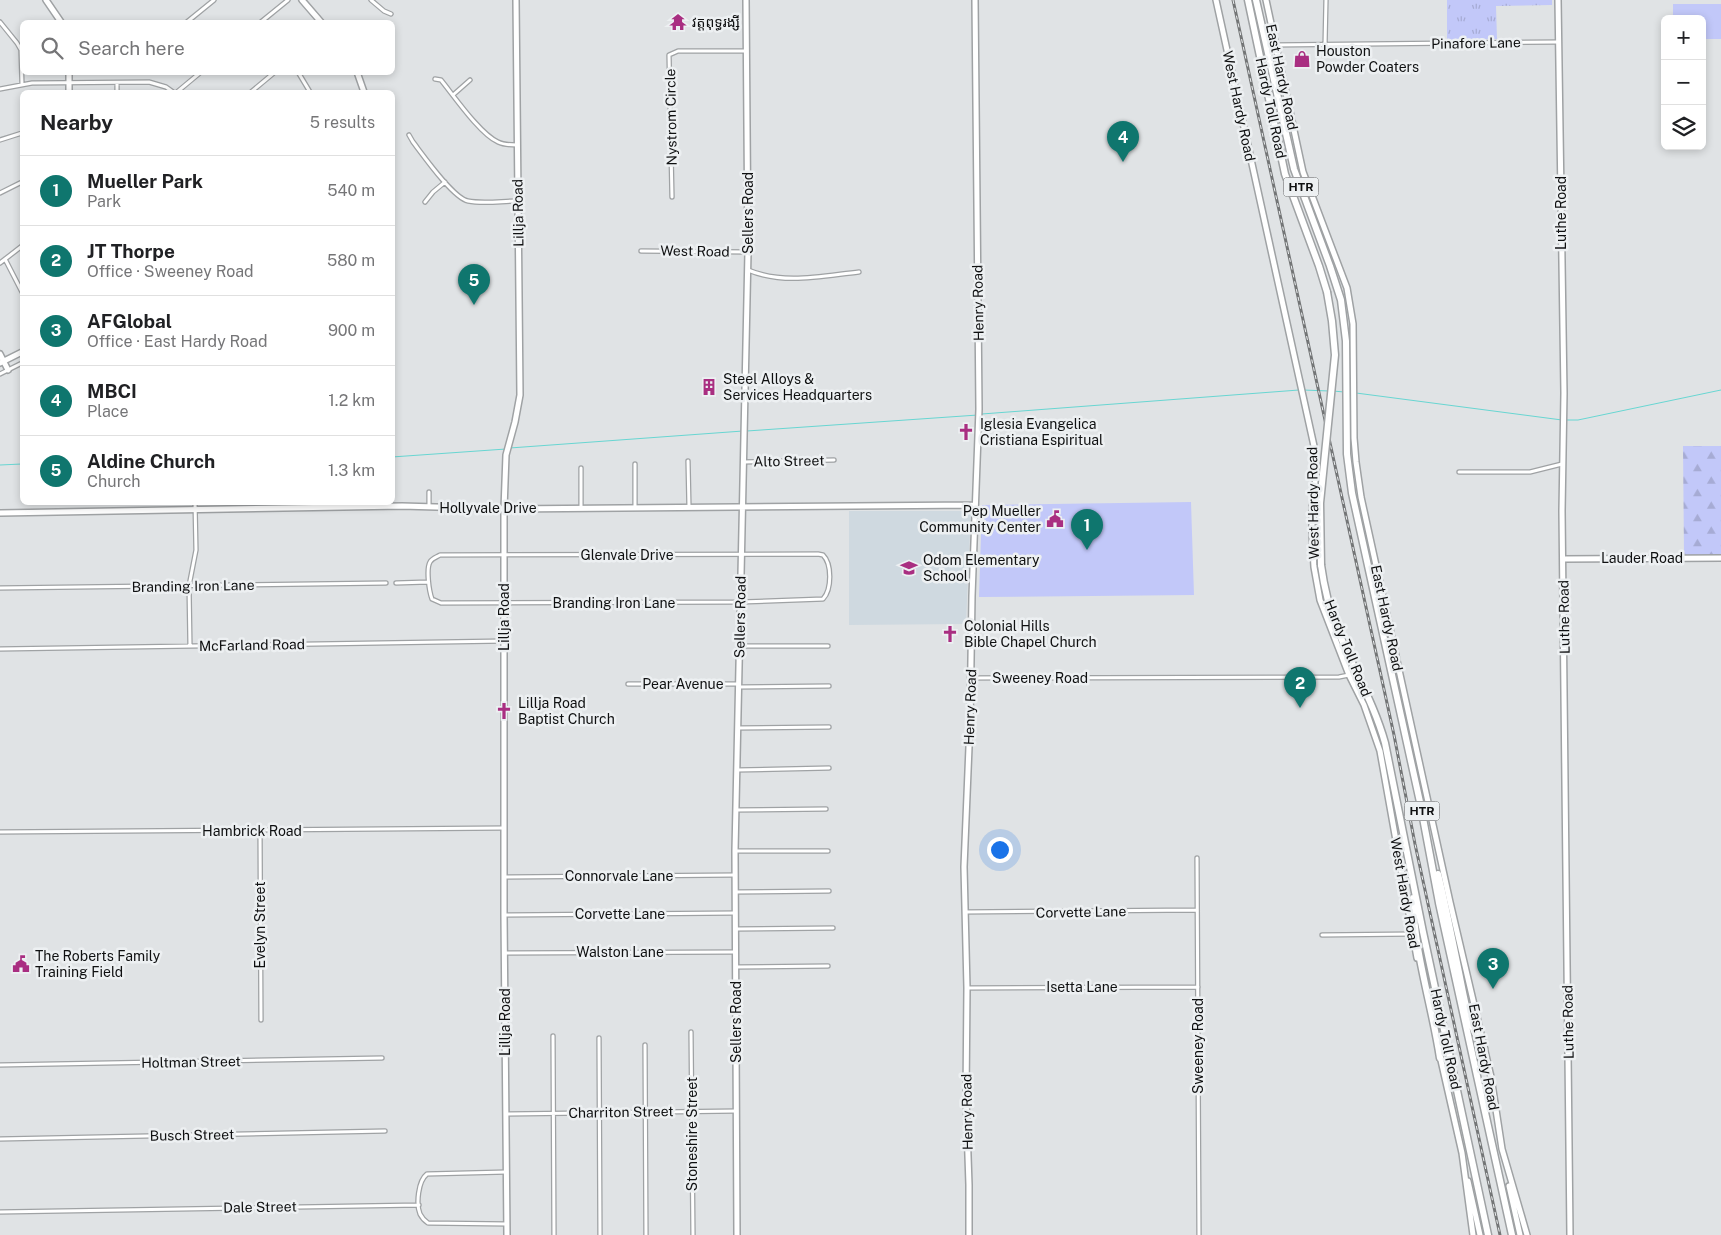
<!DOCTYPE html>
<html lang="en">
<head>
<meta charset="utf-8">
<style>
  :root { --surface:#fff; --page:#f2f2f2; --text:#202124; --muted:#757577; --line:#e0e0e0; --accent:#0f766e }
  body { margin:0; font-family:"Public Sans","Noto Sans Khmer",sans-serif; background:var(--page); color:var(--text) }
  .controls { position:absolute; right:15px; top:15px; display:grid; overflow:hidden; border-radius:8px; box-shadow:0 2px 8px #0003 }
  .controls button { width:45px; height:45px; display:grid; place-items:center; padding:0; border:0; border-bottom:1px solid var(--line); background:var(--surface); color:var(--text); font:25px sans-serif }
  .you { position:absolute; left:999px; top:849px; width:18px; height:18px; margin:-12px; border:4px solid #fff; border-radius:50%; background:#1a73e8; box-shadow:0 0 0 8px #1a73e833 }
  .badge { display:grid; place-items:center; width:32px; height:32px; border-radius:50%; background:var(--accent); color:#fff; font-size:16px; font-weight:700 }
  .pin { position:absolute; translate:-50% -41px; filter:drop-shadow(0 1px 2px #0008) }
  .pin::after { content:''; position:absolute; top:26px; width:18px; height:15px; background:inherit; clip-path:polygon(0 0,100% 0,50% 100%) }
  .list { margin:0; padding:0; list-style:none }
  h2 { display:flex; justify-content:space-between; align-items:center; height:65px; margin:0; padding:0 20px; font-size:21px }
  h2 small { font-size:16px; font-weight:400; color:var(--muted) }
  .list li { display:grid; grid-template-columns:32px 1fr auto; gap:15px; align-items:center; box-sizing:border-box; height:70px; padding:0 20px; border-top:1px solid var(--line) }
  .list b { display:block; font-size:19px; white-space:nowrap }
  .list p { margin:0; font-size:16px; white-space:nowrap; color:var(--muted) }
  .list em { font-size:16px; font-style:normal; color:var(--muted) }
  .icon { flex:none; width:28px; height:28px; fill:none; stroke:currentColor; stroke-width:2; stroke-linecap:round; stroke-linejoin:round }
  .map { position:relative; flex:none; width:1721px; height:1235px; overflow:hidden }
  .search { position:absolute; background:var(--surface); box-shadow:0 2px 8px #0003; left:20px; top:20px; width:375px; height:55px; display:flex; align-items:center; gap:12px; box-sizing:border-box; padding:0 18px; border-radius:8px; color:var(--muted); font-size:19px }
  .panel { position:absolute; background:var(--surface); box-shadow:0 2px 8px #0003; left:20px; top:90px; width:375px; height:415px; border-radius:8px }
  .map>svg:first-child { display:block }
  .built { fill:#cfd9e0 }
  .grass { fill:url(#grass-tufts) }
  .forest { fill:url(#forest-firs) }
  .park { fill:#c2c8f9 }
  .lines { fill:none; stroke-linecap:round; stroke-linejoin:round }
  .stream { stroke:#68d6d2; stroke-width:1 }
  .street-casing { stroke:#9fa2a4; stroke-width:5.5 }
  .secondary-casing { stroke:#9fa2a4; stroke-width:8 }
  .highway-casing { stroke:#9fa2a4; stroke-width:9 }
  .street { stroke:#fff; stroke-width:3 }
  .secondary { stroke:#fff; stroke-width:5 }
  .highway { stroke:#fff; stroke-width:6 }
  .rail-casing { stroke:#737576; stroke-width:3 }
  .rail { stroke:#edf0f2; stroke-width:1; stroke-dasharray:4; stroke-linecap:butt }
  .highway-bridge-casing { stroke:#9fa2a4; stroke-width:9; stroke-linecap:butt }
  .highway-bridge { stroke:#fff; stroke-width:6 }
  .labels { text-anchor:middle; stroke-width:5; stroke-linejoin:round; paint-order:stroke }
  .shield { fill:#edf0f2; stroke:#525354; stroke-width:1 }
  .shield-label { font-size:12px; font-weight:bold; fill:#0f1011 }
  .poi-label { font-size:14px; fill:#0f1011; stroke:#edf0f2; text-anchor:start }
  .street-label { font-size:14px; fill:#0f1011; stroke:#edf0f2 }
</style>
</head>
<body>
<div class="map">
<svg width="1721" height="1235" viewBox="0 0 1721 1235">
  <defs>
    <pattern id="grass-tufts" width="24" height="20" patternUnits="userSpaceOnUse" patternTransform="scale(1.25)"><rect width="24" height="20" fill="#c2c8f9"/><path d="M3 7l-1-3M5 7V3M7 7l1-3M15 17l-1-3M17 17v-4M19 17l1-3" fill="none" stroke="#a6abd4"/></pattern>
    <pattern id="forest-firs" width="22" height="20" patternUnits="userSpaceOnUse" patternTransform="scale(1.25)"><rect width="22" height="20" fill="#c2c8f9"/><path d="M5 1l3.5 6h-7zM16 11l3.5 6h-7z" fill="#a6abd4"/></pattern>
  </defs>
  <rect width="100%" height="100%" fill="#e0e3e5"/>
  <path class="built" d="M849,511H971L966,624L849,625Z"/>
  <path class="grass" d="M1447,0H1552V5L1496,6L1497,39L1447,40Z"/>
  <path class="forest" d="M1683,446H1721V555H1684Z"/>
  <path class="park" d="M1673,4H1721V39H1702V19H1673Z
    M1191,502L1194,595L979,597L982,505Z"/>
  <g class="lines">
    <path class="stream" d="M1303,390L1329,391
      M1333,391L1344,392
      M1356,393L1562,420
      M982,414L1299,390
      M1566,420H1578L1721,390
      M747,431L978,415
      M510,448L743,431
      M392,457L506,449
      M0,465L22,464"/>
    <g class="street-casing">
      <path id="street" d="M371,0L384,11L391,14
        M0,22L17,43L21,50L22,84
        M187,22L214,0
        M261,22L288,0
        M1275,45L1558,42
        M1325,45L1326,0
        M298,72L310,92
        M435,79L441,80C454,96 480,134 498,142C504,145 510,145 517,145
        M117,83V92
        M0,89L32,83L149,82L166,87L173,92
        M177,92L201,72
        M251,92L275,72
        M453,95L470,80
        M409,135L413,142C423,155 453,198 468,201C483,204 502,201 518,201
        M0,140L22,133
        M0,193L22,182
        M672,197L669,55L678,51H746
        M425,202L433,192L445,182
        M641,251L748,252
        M5,259L22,292
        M0,263L22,246
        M748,270C784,285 822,276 859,272
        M0,374L22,363
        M688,461L689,507
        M744,462L834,460
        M635,464V507
        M581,468V508
        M1459,472H1530L1562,464
        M429,507V492
        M818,554L823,555C832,564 832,589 823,599L741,602L441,603L432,599C429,591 426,569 430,562C432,558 437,557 440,555Z
        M396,583L428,582
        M0,588L386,583
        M190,646L189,586L196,550L195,502
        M740,646H828
        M0,649L504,641
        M972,678L1339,677L1349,675
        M628,684H739
        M739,687L829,686
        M738,728L829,727
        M737,770L829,768
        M736,810L826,809
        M260,831L261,1020
        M0,832L504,828
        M735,851H828
        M1197,858L1199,1235
        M504,877L735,875
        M735,892L829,891
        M965,912L1197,910
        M504,915L735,913
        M736,929L833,928
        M1322,935L1412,934
        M504,953L735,952
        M736,967L828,966
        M967,988L1198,987
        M691,1032L693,1235
        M553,1036L554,1235
        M599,1038L600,1235
        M645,1045L646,1235
        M0,1065L382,1058
        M506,1114L736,1111
        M0,1139L385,1131
        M506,1172L427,1174C418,1181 416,1204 420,1214C422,1218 425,1221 428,1223L507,1224
        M0,1212L419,1205"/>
    </g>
    <g class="secondary-casing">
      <path id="secondary" d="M46,0L61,22
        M302,0L321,22
        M1216,0L1314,446L1316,476L1312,508V533L1314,567L1320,600L1349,675L1364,705L1380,751L1417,958
        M1266,0L1303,172L1347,288L1353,324L1354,438L1356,462L1361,497L1450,902L1491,1077L1502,1149L1527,1235
        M1558,0L1564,393L1562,511L1570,1235
        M69,72V92
        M357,72L364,92
        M0,354L8,370
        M0,363L22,352
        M0,513L402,506L504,509L975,505
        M1563,559L1721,558
        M1440,1056L1462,1153L1473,1235
        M1468,1181L1480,1235
        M1509,1186L1520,1235
        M507,1235L504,915V509L506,455L515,422L520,395L516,0
        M737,1235L735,851L748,252L746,0
        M969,1235V1185L966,1098L967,988L964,867L970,723L972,596L979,409L975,0"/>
    </g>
    <g class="highway-casing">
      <path id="highway" d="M1248,0L1285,174L1319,266L1327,292
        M1256,0L1294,169L1330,266L1341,300L1346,341L1347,454L1352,493L1420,802L1439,903L1512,1235
        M1321,565C1324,587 1329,608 1337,628C1352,667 1374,703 1385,743L1423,932L1488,1235
        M1438,874C1446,906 1452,939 1459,972C1464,996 1468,1028 1484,1048
        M1413,898C1414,952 1432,1005 1440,1058"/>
    </g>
    <use href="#street" class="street"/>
    <use href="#secondary" class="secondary"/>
    <use href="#highway" class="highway"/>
    <g class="rail-casing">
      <path id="rail" d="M1233,0L1394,735L1415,844L1500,1235"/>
    </g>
    <use href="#rail" class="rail"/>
    <g class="highway-bridge-casing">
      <path id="highway-bridge" d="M1321,565L1320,503L1335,355L1332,321L1327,292"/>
    </g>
    <use href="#highway-bridge" class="highway-bridge"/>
  </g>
  <defs>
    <g id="temple-bare" transform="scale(1.35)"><path d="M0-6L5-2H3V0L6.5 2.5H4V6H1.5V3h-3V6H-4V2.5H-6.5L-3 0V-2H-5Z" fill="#a92e81" stroke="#edf0f2" stroke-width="2.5" paint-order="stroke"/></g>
    <g id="shop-bare" transform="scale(1.35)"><path d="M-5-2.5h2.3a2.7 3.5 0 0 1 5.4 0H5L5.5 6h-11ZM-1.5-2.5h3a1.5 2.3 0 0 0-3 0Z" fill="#a92e81" stroke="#edf0f2" stroke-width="2.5" paint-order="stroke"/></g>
    <g id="building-bare" transform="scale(1.35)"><path d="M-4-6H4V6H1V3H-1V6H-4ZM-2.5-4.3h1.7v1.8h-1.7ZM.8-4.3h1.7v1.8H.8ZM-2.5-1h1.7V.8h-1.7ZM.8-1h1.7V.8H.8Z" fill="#a92e81" stroke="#edf0f2" stroke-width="2.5" paint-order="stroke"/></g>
    <g id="church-bare" transform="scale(1.35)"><path d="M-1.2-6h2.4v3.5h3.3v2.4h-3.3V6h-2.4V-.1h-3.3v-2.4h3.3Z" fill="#a92e81" stroke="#edf0f2" stroke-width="2.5" paint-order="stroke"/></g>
    <g id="civic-bare" transform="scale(1.35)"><path d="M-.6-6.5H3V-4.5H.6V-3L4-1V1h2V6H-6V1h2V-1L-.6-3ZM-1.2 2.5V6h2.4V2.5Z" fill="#a92e81" stroke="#edf0f2" stroke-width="2.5" paint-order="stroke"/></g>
    <g id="school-bare" transform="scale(1.35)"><path d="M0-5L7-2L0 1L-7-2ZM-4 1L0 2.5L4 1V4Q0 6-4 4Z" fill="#a92e81" stroke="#edf0f2" stroke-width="2.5" paint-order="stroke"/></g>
  </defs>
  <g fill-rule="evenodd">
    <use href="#temple-bare" x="678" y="22"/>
    <use href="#shop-bare" x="1302" y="59"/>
    <use href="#building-bare" x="709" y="387"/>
    <use href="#church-bare" x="966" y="432"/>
    <use href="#civic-bare" x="1055" y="519"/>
    <use href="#school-bare" x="909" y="568"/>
    <use href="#church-bare" x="950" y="634"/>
    <use href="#church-bare" x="504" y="711"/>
    <use href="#civic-bare" x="21" y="964"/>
  </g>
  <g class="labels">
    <g class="shield">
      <rect x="1283.5" y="177.5" width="35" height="19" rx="4"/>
      <rect x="1404.5" y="801.5" width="35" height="19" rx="4"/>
    </g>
    <g class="shield-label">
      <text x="1301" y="191">HTR</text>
      <text x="1422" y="815">HTR</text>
    </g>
    <g class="poi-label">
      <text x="692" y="27">វត្តពុទ្ធរង្សី</text>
      <text x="1316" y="56">Houston<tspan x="1316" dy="16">Powder Coaters</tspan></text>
      <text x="723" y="384">Steel Alloys &amp;<tspan x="723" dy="16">Services Headquarters</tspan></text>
      <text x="980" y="429">Iglesia Evangelica<tspan x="980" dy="16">Cristiana Espiritual</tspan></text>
      <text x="1041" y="516" text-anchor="end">Pep Mueller<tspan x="1041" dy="16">Community Center</tspan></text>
      <text x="923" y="565">Odom Elementary<tspan x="923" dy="16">School</tspan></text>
      <text x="964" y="631">Colonial Hills<tspan x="964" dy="16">Bible Chapel Church</tspan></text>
      <text x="518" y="708">Lillja Road<tspan x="518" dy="16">Baptist Church</tspan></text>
      <text x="35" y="961">The Roberts Family<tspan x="35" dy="16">Training Field</tspan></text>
    </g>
    <g class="street-label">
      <text transform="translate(1476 43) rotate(-1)" y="5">Pinafore Lane</text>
      <text transform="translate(1282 77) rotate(78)" y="5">East Hardy Road</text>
      <text transform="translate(1239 106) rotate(78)" y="5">West Hardy Road</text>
      <text transform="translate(1271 108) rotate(78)" y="5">Hardy Toll Road</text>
      <text transform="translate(671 117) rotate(-91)" y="5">Nystrom Circle</text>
      <text transform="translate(518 213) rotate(-91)" y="5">Lillja Road</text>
      <text transform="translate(748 213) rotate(-90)" y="5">Sellers Road</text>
      <text transform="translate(1561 213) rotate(-90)" y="5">Luthe Road</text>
      <text transform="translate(695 251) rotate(1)" y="5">West Road</text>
      <text transform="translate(978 303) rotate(-91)" y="5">Henry Road</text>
      <text transform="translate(789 461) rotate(-1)" y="5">Alto Street</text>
      <text transform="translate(1313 503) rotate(-91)" y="5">West Hardy Road</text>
      <text x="488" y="513">Hollyvale Drive</text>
      <text x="627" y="560">Glenvale Drive</text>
      <text x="1642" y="563">Lauder Road</text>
      <text transform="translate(193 586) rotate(-1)" y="5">Branding Iron Lane</text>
      <text x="614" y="608">Branding Iron Lane</text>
      <text transform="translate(504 617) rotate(-90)" y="5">Lillja Road</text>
      <text transform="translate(740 617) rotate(-89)" y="5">Sellers Road</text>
      <text transform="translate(1564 617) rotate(-91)" y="5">Luthe Road</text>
      <text transform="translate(1387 618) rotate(78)" y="5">East Hardy Road</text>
      <text transform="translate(252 645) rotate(-1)" y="5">McFarland Road</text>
      <text transform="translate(1348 648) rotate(68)" y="5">Hardy Toll Road</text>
      <text x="1040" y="683">Sweeney Road</text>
      <text x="683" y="689">Pear Avenue</text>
      <text transform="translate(970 707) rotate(-88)" y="5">Henry Road</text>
      <text x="252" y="836">Hambrick Road</text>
      <text x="619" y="881">Connorvale Lane</text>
      <text transform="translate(1405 893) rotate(80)" y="5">West Hardy Road</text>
      <text transform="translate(1081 912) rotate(-1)" y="5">Corvette Lane</text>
      <text x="620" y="919">Corvette Lane</text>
      <text transform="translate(260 925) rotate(-90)" y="5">Evelyn Street</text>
      <text x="620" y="957">Walston Lane</text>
      <text x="1082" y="992">Isetta Lane</text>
      <text transform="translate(505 1022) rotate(-90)" y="5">Lillja Road</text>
      <text transform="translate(736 1022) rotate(-90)" y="5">Sellers Road</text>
      <text transform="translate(1568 1022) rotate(-91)" y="5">Luthe Road</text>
      <text transform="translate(1446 1039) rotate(78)" y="5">Hardy Toll Road</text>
      <text transform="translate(1198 1046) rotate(-90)" y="5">Sweeney Road</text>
      <text transform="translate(1484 1057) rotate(79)" y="5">East Hardy Road</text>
      <text transform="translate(191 1062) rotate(-1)" y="5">Holtman Street</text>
      <text transform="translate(621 1112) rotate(-1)" y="5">Charriton Street</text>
      <text transform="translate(967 1112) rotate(-91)" y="5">Henry Road</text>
      <text transform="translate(692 1134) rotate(-90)" y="5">Stoneshire Street</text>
      <text transform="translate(192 1135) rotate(-1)" y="5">Busch Street</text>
      <text transform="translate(260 1207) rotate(-1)" y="5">Dale Street</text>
    </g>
  </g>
</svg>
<div class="controls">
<button>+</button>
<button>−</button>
<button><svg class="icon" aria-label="layers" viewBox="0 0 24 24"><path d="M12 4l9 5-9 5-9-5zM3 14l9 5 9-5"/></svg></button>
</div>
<div class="you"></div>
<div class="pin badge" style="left:1087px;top:550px">1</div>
<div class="pin badge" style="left:1300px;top:708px">2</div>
<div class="pin badge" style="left:1493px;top:989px">3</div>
<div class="pin badge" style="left:1123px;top:162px">4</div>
<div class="pin badge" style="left:474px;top:305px">5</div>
<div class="search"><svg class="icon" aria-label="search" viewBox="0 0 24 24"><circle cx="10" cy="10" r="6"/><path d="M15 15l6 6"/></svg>Search here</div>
<section class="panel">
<h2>Nearby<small>5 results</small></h2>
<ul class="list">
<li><span class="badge">1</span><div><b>Mueller Park</b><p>Park</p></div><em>540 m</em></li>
<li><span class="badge">2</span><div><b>JT Thorpe</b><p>Office · Sweeney Road</p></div><em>580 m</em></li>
<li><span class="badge">3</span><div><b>AFGlobal</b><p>Office · East Hardy Road</p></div><em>900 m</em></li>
<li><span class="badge">4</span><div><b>MBCI</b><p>Place</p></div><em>1.2 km</em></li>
<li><span class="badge">5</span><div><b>Aldine Church</b><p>Church</p></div><em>1.3 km</em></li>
</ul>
</section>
</div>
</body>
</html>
